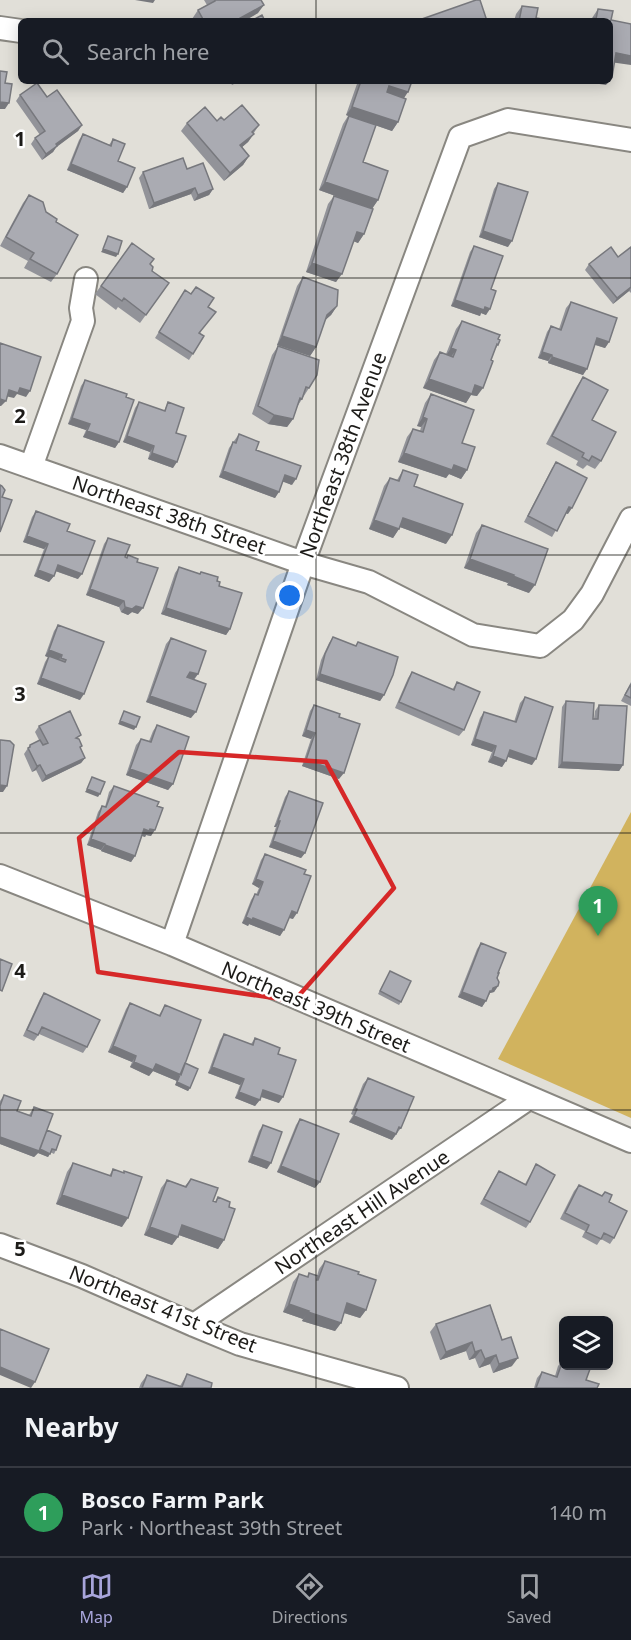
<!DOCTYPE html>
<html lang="en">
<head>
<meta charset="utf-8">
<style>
  :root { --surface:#171b24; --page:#242831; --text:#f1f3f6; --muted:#9ea1a6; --line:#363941; --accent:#a8a5db }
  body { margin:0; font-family:"Noto Sans",sans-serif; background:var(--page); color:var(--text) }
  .controls { position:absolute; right:18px; bottom:18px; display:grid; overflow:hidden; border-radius:9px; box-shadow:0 3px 15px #0003 }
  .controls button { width:54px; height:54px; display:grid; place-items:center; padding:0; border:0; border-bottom:2px solid var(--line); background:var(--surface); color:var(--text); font:30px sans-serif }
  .you { position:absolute; left:290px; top:596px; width:21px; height:21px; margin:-15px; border:4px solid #fff; border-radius:50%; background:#1a73e8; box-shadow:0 0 0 9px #1a73e833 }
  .badge { display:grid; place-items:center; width:39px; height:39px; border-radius:50%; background:var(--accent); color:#fff; font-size:20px; font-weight:700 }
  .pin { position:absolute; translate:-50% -50px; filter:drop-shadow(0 2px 3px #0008) }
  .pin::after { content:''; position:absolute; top:32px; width:21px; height:18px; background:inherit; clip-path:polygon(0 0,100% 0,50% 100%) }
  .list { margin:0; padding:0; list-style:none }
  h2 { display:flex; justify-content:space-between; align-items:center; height:78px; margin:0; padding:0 24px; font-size:26px }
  h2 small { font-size:20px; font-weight:400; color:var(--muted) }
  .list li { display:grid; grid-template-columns:39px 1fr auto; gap:18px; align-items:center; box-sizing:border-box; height:90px; padding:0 24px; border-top:2px solid var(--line) }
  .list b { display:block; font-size:22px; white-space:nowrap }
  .list p { margin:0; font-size:20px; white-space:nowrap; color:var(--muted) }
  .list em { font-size:20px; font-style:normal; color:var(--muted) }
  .icon { flex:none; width:33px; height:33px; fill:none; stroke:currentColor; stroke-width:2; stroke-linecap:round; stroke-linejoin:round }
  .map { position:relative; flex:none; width:631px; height:1388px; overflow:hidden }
  .search { position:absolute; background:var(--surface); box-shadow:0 3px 15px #0003; left:18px; right:18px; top:18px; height:66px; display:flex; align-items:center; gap:15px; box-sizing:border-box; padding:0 21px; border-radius:9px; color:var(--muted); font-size:22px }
  .sheet { height:168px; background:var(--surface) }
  nav { display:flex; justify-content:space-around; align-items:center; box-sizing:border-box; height:84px; border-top:2px solid var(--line); background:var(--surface); font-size:16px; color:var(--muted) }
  nav a { display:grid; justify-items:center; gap:3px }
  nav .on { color:var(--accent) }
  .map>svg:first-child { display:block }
  .green { fill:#d1b35e }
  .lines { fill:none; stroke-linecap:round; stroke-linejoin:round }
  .minor-casing { stroke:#898781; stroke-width:26 }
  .minor { stroke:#fff; stroke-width:22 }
  .wall { fill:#929399 }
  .shaded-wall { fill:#77787d }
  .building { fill:#aaabb2; stroke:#77787d; stroke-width:1.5 }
  .marked { fill:none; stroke:#d62828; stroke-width:4.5; stroke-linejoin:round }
  .grid { fill:none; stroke:#1c1b18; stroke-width:1.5; stroke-opacity:0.55 }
  .labels { text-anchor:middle; stroke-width:5; stroke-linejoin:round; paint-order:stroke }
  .street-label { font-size:20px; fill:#1c1b18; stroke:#fff }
  .grid-label { font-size:20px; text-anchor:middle; font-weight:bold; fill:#1c1b18; stroke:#fff; stroke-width:5; stroke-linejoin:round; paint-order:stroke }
</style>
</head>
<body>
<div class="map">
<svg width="631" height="1388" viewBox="0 0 631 1388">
  <rect width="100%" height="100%" fill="#e1dfd8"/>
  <path class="green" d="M631,812V1118L498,1059Z"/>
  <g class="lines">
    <g class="minor-casing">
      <path id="minor" d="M0,28L21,31
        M0,456L303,563L369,582L473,635L540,646L573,620L592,594L631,519
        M31,467L83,321L81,308L86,279
        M0,876L172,944L631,1141
        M172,944L303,563L460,137L508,120L631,140
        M0,1245L82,1276L194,1325L240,1344L397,1388
        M194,1325L529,1098"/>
    </g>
    <use href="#minor" class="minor"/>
  </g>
  <path class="wall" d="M204,0H261L258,13L244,21H193L192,19L198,10L207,5Z
    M522,6L536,18L554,21H514L516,14Z
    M598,9L611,20L614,63L612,77L610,80V21H591L592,18Z
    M230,81H240L232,85Z
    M358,81H412L404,98L398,122L392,131L366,122L363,162L378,200L372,208L364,234L358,243L353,241L336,282L306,272L328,204L334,196L338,197L319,190L343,124L348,116L346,115Z
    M20,95L47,97L82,125L78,131L57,146L53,152L42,160L31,144L35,138L40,135L16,101Z
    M224,120L259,125L248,142L242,147L249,156L243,165L224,181L181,131L187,123Z
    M83,134L109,145L113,139L118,161L127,187L123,193L67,170L79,140Z
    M187,169L213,189L209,195L194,201L191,194L149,209L139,178L143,172Z
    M498,183L508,247L479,237L494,189Z
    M29,195L46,212L57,274L51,282L24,268L28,261L0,246L23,203Z
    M132,243L150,265L152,271L169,283L140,323L118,307L116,310L95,294Z
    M474,246L491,289L486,315L481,313L480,316L451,306L470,252Z
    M631,247V293L629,291L613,304L585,270L589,264L618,257Z
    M303,277L337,306L331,315L325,320L316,347L310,356L277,345L297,286Z
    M185,290L208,307L200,334L204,336L189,360L155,338Z
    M571,302L609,342L605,348L595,345L583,375L548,363V361L538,358L547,332L551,326L559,329L566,308Z
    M462,321L498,339V345L494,351L477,396L471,395L466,403L423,388L434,360L440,352L446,354L456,329Z
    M278,346L309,388L297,407L293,419L287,427L268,424L252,414L272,355Z
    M583,377L601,461L595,469L587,465L583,469L576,465L578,461L546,444L577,386Z
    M85,380L126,397L119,442L115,448L83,437L86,430L68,424L81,386Z
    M431,394L462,443L467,470L461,479L449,474L446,478L398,462L407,437L413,429L420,431L421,427L417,426L425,403Z
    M139,402L164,411L168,402L176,433L173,468L148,459L150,452L123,442L135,408Z
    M239,434L256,450L292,485L283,481L275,498L219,477L229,448Z
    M556,462L568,514L566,513L552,537L524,522L552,468Z
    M403,470L414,486L446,544L400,527L393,538L369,529L384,486L390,478L397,480Z
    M36,511L67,531L78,579L55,571L54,576L49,582L34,576L44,549L23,542L32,517Z
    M482,525L529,593L507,585L508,583L464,568L476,533Z
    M108,538L125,557H126L128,555L137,562L138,614L132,612L128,615L121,612L119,607L86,595L104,544Z
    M179,567L200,574L201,572L217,581L230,629L226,635L161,614L175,573Z
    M58,625L80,700L37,684L45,662L48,657L45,656L54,631Z
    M333,637L355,646L358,642L384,695L380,701L316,680L321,660L329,643Z
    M171,638L198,674L194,680L191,718L146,702L166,644Z
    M412,672L452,690L457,682L464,730L459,736L395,708L408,678Z
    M631,682V706L621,701Z
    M525,697L532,765L508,757L502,767L488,762L492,752L471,745L480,718L484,712L514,722L520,703Z
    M566,701L593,719H594L595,711L599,705L623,765L619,771L558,768L562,707Z
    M314,705L339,779L302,766L311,739L302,736L310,711Z
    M157,725L173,784L168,790L126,775L136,745L141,739L149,741L153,731Z
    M39,726L79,739L80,749L85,758L81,763L42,782L36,770L32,772L24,754L30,745L39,740L35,732Z
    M114,786L157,806L151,836L146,835L145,837L142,836L135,856L131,862L101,851V850L87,845L98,812L102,806L105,807L109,792Z
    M289,791L305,853L301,858L269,847L276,827H274L285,797Z
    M265,854L293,919L289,918L280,936L249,924L248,926L242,923L251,900L255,894L256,895L259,888L252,884L261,860Z
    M481,943L498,973V986L494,992L490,993L482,1007L458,997L477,949Z
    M390,971L401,1002L399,1005L378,994Z
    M44,993L87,1047L83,1053L39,1034L34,1041L23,1036L40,999Z
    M130,1003L159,1015L165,1005L185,1063L190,1088L188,1091L175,1085L177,1080V1081L153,1071L149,1076L130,1067L132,1062L108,1052L126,1009Z
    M224,1034L251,1044L255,1038L278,1054L279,1103L261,1097L255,1106L235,1098L240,1085L208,1073L220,1040Z
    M368,1078L401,1128L392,1140L349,1122L353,1115L351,1114L363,1084Z
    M4,1095L17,1111L29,1115L34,1107L56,1150L54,1154L50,1152L48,1157L38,1153L34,1157L0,1144V1101Z
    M300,1119L315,1188L277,1172L296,1125Z
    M263,1125L267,1169L248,1162L259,1131Z
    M73,1163L109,1176L113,1169L122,1227L56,1204L67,1172Z
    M536,1164L530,1222L526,1228L480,1204L495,1177L499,1171L525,1184Z
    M191,1179L213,1201L215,1202L218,1197L229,1207L224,1240L218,1249L179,1235L172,1245L144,1235L161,1188L167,1180L185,1186Z
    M579,1185L602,1196L605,1192L609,1202L614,1238L610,1244L601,1239L597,1245L582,1237L585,1231L560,1219L574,1191Z
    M325,1261L358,1274L366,1310L360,1318L344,1313L341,1323L335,1331L302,1321L303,1319L283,1312L293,1282L299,1274L307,1277L309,1273L317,1276L319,1269Z
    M490,1305L512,1366L493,1373L490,1364L479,1368L475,1358L469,1360L466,1351L440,1360L430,1332L436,1324Z
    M563,1360L586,1380L597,1388H534L537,1378L542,1372L555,1376L558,1366Z
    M187,1374L211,1388H139L141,1383L147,1375L180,1386Z"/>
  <path class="shaded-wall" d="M135,0H155L153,3Z
    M264,5L258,13L244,21H235Z
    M616,53L631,56V65L610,62Z
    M579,81H609L606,85Z
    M389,86L408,92L402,101L383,94Z
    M0,102L9,103L5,109H0Z
    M352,107L398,122L392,131L346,115Z
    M82,125L78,131L54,149L57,146L53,152L42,160L46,154L56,144Z
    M254,134L248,142L234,154L240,145Z
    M249,156L243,165L224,181L230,173Z
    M71,164L127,187L123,193L67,170Z
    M325,182L378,200L372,209L319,190Z
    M195,188L191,194L149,209L154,203Z
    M213,189L209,195L194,201L198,195Z
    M483,231L512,241L508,247L479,237Z
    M357,232L364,234L358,243L351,240Z
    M103,249L118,254L116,257L101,252Z
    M312,263L342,274L336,282L306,272Z
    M631,287L629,291L613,304L617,298Z
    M455,300L485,307L490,309L486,315L481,313L480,316L451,306Z
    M337,306L331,315L321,324L327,315Z
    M282,336L316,347L310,356L277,345Z
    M597,338L609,342L605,348L593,344Z
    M451,348L456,350L450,358L445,357Z
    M542,352L552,355L548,361L538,358Z
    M552,357L587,369L583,375L548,363Z
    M429,379L475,385L483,388L477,396L471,395L466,403L423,388Z
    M20,388L30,391L26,397L17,394L14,398L5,396L9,390Z
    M0,399L6,401L1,406H0Z
    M274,415L293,419L287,427L268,424Z
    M423,417L427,419L421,427L417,426Z
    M72,418L90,424L86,430L68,424Z
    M87,431L119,442L115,448L83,437Z
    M127,436L154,446L150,452L123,442Z
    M152,453L177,462L173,468L148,459Z
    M404,453L454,465L467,470L461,479L449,474L446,478L398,462Z
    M223,471L279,492L275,498L219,477Z
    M285,475L296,479L292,485L281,481Z
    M569,507L572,508L568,514L565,513Z
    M403,518L452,535L446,544L397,526Z
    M374,520L399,529L393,538L369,529Z
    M27,536L48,544L44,549L23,542Z
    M470,559L514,575L508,583L464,568Z
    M58,565L82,574L78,579L53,570Z
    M38,570L54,576L49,582L34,576Z
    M513,576L535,585L529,593L507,585Z
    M90,589L124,601L119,607L86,595Z
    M136,606L143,608L138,614L132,612L128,615L121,612L125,607Z
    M166,608L230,629L226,635L161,614Z
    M49,650L62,655L58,661L45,656Z
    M190,672L198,674L193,680L186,677Z
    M320,674L384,695L380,701L316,680Z
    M41,678L84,694L80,700L37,684Z
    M150,696L196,712L191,718L146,702Z
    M120,721L136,727L134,730L118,724Z
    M306,730L315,733L311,739L302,736Z
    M475,739L496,746L492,752L471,745Z
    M510,750L536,759L532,765L506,756Z
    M493,756L506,761L502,767L488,762Z
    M85,758L81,763L42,782L46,776Z
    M306,760L344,773L339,779L302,766Z
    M562,762L623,765L619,771L558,768Z
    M40,765L36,770L32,772L37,766Z
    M130,769L173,784L168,790L126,775Z
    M0,785L7,786L3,792H0Z
    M87,789L100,794L98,797L85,792Z
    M278,821H280L276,827H274Z
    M144,829H150L155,830L151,836L146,835L145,837L140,835Z
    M91,839L105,844L101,850L87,845Z
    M273,841L305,853L301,858L269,847Z
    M105,845L135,856L131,862L101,851Z
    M256,879L263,882L259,888L252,884Z
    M292,911L297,913L293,919L287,917Z
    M246,917L253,918L284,930L280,936L249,924L248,926L242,923Z
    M498,986L494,992L490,993L488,997L490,991L493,988Z
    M462,992L486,1001L482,1007L458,997Z
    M113,1046L136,1056L132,1062L108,1052Z
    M134,1062L156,1064L181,1075L177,1081L153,1071L149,1076L130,1067Z
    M212,1067L244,1079L240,1085L208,1073Z
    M177,1082L190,1088L188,1091L175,1085Z
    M263,1090L283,1097L279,1103L259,1096Z
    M239,1092L260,1100L255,1106L235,1098Z
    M354,1116L396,1134L392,1140L349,1122Z
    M0,1137L40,1149L50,1154L48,1157L38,1153L34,1157L0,1144Z
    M252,1156L271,1163L267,1169L248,1162Z
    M281,1166L320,1182L315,1188L277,1172Z
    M62,1195L128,1218L122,1227L56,1204Z
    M182,1225L224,1240L218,1249L176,1234Z
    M150,1227L178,1237L172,1245L144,1235Z
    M347,1303L366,1310L360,1318L341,1312Z
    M289,1304L309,1311L303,1319L283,1312Z
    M308,1312L341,1323L335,1331L302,1321Z
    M472,1342L466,1351L440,1360L446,1352Z
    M481,1350L475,1358L469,1360L475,1352Z
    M496,1355L490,1364L479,1368L485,1359Z
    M518,1358L512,1366L493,1373L499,1364Z
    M0,1367L35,1382L31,1388L0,1375Z"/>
  <path class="building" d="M215,0H261L264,5L235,21H204L198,10L215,1Z
    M476,0H480L487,21H423L422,19Z
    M522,6L538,8L536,18L554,21H519Z
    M598,9L613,11L611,20L631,24V56L616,53L612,77H610V21H593L594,18L596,19Z
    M262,15L265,21H251Z
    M0,71L7,72L5,83L12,84L9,103L0,102Z
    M361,81H412L408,92L389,86L387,92L406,99L398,122L352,107Z
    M37,83L47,97L57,90L82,125L56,144L57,146L46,154L35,138L45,131L20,95Z
    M242,105L259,125L252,132L254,134L240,145L249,156L230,173L187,123L205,107L217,121L221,117L224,120Z
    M349,116L376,125L363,162L388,171L378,200L325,182Z
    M83,134L111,146L113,139L125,144L118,161L135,168L127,187L71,164Z
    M183,158L187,169L203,163L213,189L198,195L195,188L154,203L143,172Z
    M498,183L528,192L512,241L483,231Z
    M29,195L43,202L46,212L57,219L56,222L78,235L57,274L30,259L34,253L6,237Z
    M334,196L373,209L364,234L357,232L342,274L312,263Z
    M108,236L122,241L118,254L103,249Z
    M132,243L154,259L150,264L153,267L152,271L169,283L146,315L124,298L122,301L101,286Z
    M474,246L503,256L491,289L496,291L490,309L485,307L484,310L455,300Z
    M611,247L618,257L631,247V287L617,298L589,264Z
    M303,277L338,290L337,306L327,315L316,347L282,336Z
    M196,287L214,298L208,307L216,312L199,333L204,336L193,354L159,332L185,290L191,294Z
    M571,302L617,318L609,342L597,338L587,369L552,357V355L542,352L551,326L561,330Z
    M462,321L500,335L498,339L500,340L498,345L497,344L491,360L493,361L483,388L475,385L472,394L429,379L440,352L453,357L456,350L451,348Z
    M0,343L41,357L30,391L20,388L18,393L9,390L6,401L0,399Z
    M278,346L319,360L317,375L309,388L306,387L302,399L300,398L293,419L274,415L258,406Z
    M583,377L608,390L592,420L616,432L601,461L592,456L589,461L582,457L584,453L552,436Z
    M85,380L127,394L126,397L134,400L119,442L87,431L90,424L72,418Z
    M431,394L474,410L462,443L475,447L467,470L454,465L452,470L404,453L413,429L423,432L427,419L423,417Z
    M139,402L165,411L168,402L184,408L176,433L186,436L177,462L152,453L154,446L127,436Z
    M239,434L259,442L256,450L301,466L296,479L285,475L279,492L223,471L233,442L236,443Z
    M556,462L587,478L572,508L569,507L557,531L528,516Z
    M403,470L418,475L414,486L463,504L452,535L403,518L399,529L374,520L390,478L399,481Z
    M0,485L2,486L5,490L2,497L12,500L0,532Z
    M36,511L70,524L67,531L95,541L82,574L58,565L54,576L38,570L48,544L27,536Z
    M482,525L548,549L535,585L513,576L514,575L470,559Z
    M108,538L130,545L125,557L127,558L128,555L138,559L137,562L158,568L143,608L136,606L132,609L125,607L124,601L90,589Z
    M179,567L200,574L201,572L218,577L217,581L220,582L219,586L242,593L230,629L166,608Z
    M58,625L104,642L84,694L41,678L49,656L65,662L66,660L61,658L62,655L49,650Z
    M333,637L356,646L358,642L398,657L393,675L384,695L320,674L325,654Z
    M171,638L206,651L198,674L190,672L187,677L206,684L196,712L150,696Z
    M412,672L454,690L457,682L480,692L464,730L399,702Z
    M631,684V698L625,695Z
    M525,697L553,707L536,759L510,750L506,761L493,756L496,746L475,739L484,712L516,722Z
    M566,701L594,703L593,719H598L599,705L627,706L623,765L562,762Z
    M314,705L340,714L339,717L360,724L344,773L306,760L315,733L306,730Z
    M70,711L81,735L76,738L79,739L82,746L80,747L85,758L46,776L40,765L37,766L28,748L30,747V745L40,740L43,745L48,743L39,726Z
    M124,711L140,717L136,727L120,721Z
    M157,725L189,737L173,784L130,769L141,739L151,742Z
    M0,740H1L10,741L14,745L7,786L0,785Z
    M92,777L105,782L100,794L87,789Z
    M114,786L159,802L157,806L163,808L155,830L150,829L149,831L144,829L135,856L105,845V844L91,839L102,806L106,807Z
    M289,791L323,803L305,853L273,841L280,821H278Z
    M265,854L306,870L304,874L311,876L297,913L292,911L284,930L253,918L252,920L246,917L255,894L258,895L263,882L256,879Z
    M481,943L506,953L498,973H499L497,978L499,982L498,986L493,988L492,991H490L486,1001L462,992Z
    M0,959L12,964L2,991L0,990Z
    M390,971L411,981L401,1002L380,991Z
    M44,993L100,1020L87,1047L42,1027L38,1035L27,1030Z
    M130,1003L160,1016L165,1005L201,1020L181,1075L156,1064L153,1070L134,1062L136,1056L113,1046Z
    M224,1034L253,1045L255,1038L280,1048L278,1054L296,1060L283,1097L263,1090L260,1100L239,1092L244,1079L212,1067Z
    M185,1063L198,1069L190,1088L177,1082Z
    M368,1078L414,1097L401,1128L399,1127L396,1134L354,1116L357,1109L355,1108Z
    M4,1095L21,1101L17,1111L31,1116L34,1107L53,1114L39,1151L0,1137V1106Z
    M300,1119L339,1134L320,1182L281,1166Z
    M263,1125L282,1132L271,1163L252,1156Z
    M47,1130L61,1136L56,1150L52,1149L50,1154L40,1149Z
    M73,1163L111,1176L113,1169L124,1173V1171L142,1177L128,1218L62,1195Z
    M536,1164L555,1175L530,1222L484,1199L499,1171L526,1185Z
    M191,1179L218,1188L213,1201L216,1202L218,1197L230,1202L229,1207L235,1209L224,1240L182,1225L178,1237L150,1227L167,1180L186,1187Z
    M579,1185L602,1196L605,1192L612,1195L609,1202L627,1211L614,1238L604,1233L601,1239L586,1232L589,1225L565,1213Z
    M325,1261L359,1272L358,1274L376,1280L366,1310L347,1303L341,1323L308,1312L309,1311L289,1304L299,1274L308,1277L309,1273L318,1276L317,1280H318Z
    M490,1305L502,1340L511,1337L518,1358L499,1364L496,1355L485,1359L481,1350L475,1352L472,1342L446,1352L436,1324Z
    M0,1329L49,1349L35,1382L0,1367Z
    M563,1360H564V1365H578L590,1369L586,1380L599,1384L597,1388H536L542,1372L557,1377Z
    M187,1374L212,1383L211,1388H142L147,1375L182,1387Z"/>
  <path class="marked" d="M179,752L326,762L394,888L294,1001L98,972L79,838Z"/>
  <path class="grid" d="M316,0V21M316,81V1388M0,278H631M0,555H631M0,833H631M0,1110H631"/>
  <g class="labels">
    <g class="street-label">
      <text transform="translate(343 455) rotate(-70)" y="7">Northeast 38th Avenue</text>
      <text transform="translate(169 515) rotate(19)" y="7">Northeast 38th Street</text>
      <text transform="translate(316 1007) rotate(23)" y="7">Northeast 39th Street</text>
      <text transform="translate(362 1212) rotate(-34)" y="7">Northeast Hill Avenue</text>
      <text transform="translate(163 1309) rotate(22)" y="7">Northeast 41st Street</text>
    </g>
  </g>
  <g class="grid-label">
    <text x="20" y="146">1</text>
    <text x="20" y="423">2</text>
    <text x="20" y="701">3</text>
    <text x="20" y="978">4</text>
    <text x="20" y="1256">5</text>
  </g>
</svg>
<div class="controls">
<button><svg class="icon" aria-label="layers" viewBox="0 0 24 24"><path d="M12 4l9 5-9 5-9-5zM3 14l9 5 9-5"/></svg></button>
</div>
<div class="you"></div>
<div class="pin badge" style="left:598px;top:936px;background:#2e9e5b">1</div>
<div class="search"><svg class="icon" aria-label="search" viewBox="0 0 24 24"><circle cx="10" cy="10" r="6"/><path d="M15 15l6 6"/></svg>Search here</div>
</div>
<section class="sheet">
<h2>Nearby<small></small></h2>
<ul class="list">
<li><span class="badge" style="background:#2e9e5b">1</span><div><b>Bosco Farm Park</b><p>Park · Northeast 39th Street</p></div><em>140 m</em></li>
</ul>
</section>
<nav>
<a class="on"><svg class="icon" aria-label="map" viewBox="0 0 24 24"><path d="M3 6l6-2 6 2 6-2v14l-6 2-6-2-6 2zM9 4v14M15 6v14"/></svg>Map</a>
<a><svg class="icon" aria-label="directions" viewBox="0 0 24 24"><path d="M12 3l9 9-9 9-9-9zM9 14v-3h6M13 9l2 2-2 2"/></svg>Directions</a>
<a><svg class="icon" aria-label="saved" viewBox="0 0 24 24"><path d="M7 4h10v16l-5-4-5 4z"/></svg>Saved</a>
</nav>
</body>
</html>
